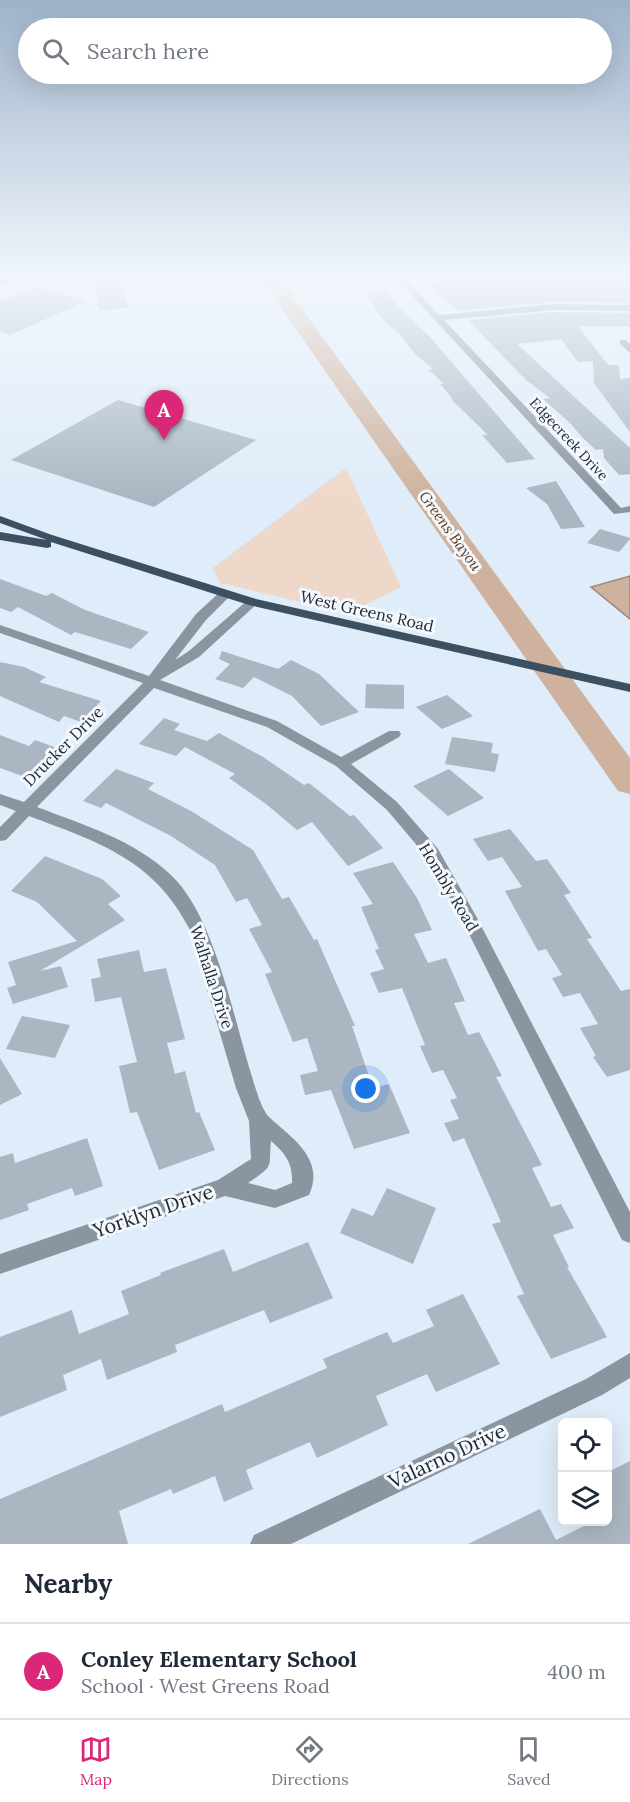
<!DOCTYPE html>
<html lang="en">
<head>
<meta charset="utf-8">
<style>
  :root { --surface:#fff; --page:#f6f6f7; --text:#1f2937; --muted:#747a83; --line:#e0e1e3; --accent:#db2777 }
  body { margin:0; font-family:Lora,serif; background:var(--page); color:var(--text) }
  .controls { position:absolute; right:18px; bottom:18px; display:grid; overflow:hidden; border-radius:9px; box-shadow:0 6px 24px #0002 }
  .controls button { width:54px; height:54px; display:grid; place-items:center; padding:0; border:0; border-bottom:2px solid var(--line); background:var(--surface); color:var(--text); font:30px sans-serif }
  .you { position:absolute; left:366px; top:1089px; width:21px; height:21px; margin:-15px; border:4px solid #fff; border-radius:50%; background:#1a73e8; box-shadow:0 0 0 9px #1a73e833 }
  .badge { display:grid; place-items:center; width:39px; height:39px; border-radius:50%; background:var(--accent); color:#fff; font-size:20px; font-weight:700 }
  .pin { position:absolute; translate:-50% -50px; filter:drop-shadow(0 2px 3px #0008) }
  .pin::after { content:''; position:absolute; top:32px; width:21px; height:18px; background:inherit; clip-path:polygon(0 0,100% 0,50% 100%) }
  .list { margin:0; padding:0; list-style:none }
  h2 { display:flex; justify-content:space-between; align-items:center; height:78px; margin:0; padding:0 24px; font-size:26px }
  h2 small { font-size:20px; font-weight:400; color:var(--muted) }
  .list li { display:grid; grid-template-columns:39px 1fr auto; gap:18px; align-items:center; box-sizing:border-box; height:96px; padding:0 24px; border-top:2px solid var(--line) }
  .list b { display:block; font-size:22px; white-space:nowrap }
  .list p { margin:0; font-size:20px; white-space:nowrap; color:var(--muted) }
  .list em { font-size:20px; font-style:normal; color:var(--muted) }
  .icon { flex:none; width:33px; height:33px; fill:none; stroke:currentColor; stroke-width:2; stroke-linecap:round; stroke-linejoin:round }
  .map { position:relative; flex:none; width:630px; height:1544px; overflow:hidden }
  .search { position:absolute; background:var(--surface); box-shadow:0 6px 24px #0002; left:18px; right:18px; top:18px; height:66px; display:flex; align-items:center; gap:15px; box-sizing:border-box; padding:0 21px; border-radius:33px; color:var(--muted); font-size:22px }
  .sheet { height:174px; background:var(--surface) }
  nav { display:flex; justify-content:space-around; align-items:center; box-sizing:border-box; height:84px; border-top:2px solid var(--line); background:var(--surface); font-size:16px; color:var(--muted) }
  nav a { display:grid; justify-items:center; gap:3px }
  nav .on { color:var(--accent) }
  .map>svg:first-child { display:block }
  .green { fill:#eed8c9 }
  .water { fill:#cfb29d; stroke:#9c897c; stroke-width:1.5 }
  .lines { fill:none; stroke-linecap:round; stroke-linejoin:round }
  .river { fill:#cfb29d; fill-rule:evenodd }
  .building { fill:#aab7c2 }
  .minor { fill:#8a959f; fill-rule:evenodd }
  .major { fill:#3c5061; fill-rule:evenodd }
  .labels { text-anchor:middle; stroke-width:6; stroke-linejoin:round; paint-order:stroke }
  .far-street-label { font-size:14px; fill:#252a2e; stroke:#f3f9fe }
  .far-water-label { font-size:15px; font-style:italic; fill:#5f3715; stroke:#f3f9fe }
  .street-label { font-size:16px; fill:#252a2e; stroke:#f3f9fe }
  .near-street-label { font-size:20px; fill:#252a2e; stroke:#f3f9fe }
</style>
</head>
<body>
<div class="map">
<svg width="630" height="1544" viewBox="0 0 630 1544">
  <rect width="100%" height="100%" fill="#dfecf9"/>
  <path class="green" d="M346,468L401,587L349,613L220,583L213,568Z"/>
  <path class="water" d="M630,576V619L591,587Z"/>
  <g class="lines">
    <path class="river" d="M261,279H280L630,758V794L618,791Z"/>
  </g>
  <path class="building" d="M94,279H120L129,308L100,310L93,286H96Z
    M437,279H630V303L553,302L458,311L426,284L440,282Z
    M37,287L86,301L10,335L0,331V301Z
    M387,292L399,307L429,336L535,459L507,463L482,435H488L451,399H453L440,384H444L429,370L433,369L415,354L399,333L390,327L372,306L374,305L366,293Z
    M553,312L630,313V326H578L608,365H619L620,379L630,378V432L594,383L593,361L578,362L561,339L517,344L630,448V474L619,475L604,458L603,449L596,450L583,438L569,422L543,399L550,398L526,380L468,320Z
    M118,400L256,440L154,507L11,460Z
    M556,481L585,527L561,529L547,504L526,488Z
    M600,529L630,538V539L619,552L587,543Z
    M0,579L46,596L52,593L85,610L149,632L131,649L75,632L71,635L18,607L11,612L0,608Z
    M222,651L278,669L291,660L319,674L359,712L321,726L292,696L254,677L243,688L215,679L230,664L219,659Z
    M0,662L24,667L46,677L39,682L101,701L81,722L64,716L59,722L0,696Z
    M366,684L404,685V709L365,708Z
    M447,695L473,716L442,729L416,707Z
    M164,718L180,724L174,730L207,741L219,733L263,757L304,785L309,783L350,816L354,815L383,848L348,866L312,822L297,830L266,804L229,778L235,774L185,747L176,756L139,744Z
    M0,735L29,746L35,740L57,748L25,777L0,768Z
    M452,737L493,743L491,753L499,754L495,772L445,764Z
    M116,769L154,783L148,789L191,811L253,850L282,899L289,897L314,940L317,939L355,1026H352L373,1088L389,1084L410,1133L354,1149L331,1090L305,1095L300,1075L318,1071L307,1038L293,1042L265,974L272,972L249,929L262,925L247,898L236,902L215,865L171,836L106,803L101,808L83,801Z
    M449,769L484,798L448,816L413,786Z
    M510,829L536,861L547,859L571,893L564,895L592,938L587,939L621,991L630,989V1070L607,1077L593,1057L596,1056L580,1028L598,1024L580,993L563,997L552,978L562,975L546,949L538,951L505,891L522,887L502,857L488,861L473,839Z
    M45,856L102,879L121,896L108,904L125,920L40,971L61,966L68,987L13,1004L7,988L16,985L8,962L77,941L37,902L11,891Z
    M393,862L417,898L432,930L414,934L428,963L446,958L465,1001L454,1003L468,1035L479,1032L502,1076L496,1077L542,1165L532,1168L551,1207L561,1204L574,1228L553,1235L569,1267H567L607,1337L551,1359L517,1296L524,1294L492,1224L501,1222L464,1138L453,1142L444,1123L459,1119L450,1100L457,1098L443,1070L432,1073L420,1046L425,1045L402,988L379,993L370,973L384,969L375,950L379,949L361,907L373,904L353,873Z
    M139,950L144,972L166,968L185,1039L167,1043L175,1074L185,1071L196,1113L199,1112L215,1150L159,1170L137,1112L130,1113L119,1066L137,1062L121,997L95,1002L91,979L101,977L97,959Z
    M22,1016L70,1025L55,1058L6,1049Z
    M0,1058L22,1094L0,1105Z
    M87,1138L103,1186L75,1196L72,1188L27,1204L29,1210L0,1220V1157L13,1153L15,1163Z
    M387,1188L436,1208L413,1264L340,1233L352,1208L373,1216Z
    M308,1242L333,1298L270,1323L264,1310L175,1345L177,1352L107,1380L101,1359L63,1375L67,1390L0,1417V1337L72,1310L79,1334L129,1314L121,1291L161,1275L160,1273L224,1249L233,1272Z
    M463,1294L500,1364L436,1392L427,1374L376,1396L388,1425L317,1458L310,1442L246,1470L253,1489L224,1502L215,1476L173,1494L171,1489L119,1511L128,1544H0V1499L222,1404L225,1412L327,1368L323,1359L387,1332L393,1343L434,1326L426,1310Z
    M630,1461V1544H468L540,1509L556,1540L594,1521H608V1472Z"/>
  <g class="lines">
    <path class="minor" d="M397,279H406L439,315L553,304L630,305V311L553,310L444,320L621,508L630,506V512L614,514Z
      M620,340H626L630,344V353L620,344Z
      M225,590L229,591L231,594L229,597L206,620L175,660L189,651L249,599L253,598L259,602L199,657L160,680L277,721L341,757L389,731H399L401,734L399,737L351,764L397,802L438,849L476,916L630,1212V1243L622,1240L460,916L426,856L387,810L336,766L267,727L154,688L37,807C84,825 134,840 171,875C213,915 232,1010 249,1067C253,1079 260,1108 269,1117C290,1137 326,1158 309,1195L275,1208L225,1196L0,1274V1254L218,1180L251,1159L249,1121L236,1088L189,928C153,859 98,842 29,816L6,840L0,841V827L16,811L0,805V794L24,802L143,683L0,633V625L149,676L196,614L221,591ZM271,1141C285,1153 293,1163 292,1183L275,1190L248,1183C276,1164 268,1169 271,1141Z
      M630,1353V1378L602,1395L291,1544H250L254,1535L586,1379Z"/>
    <path class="major" d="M3,279H15L0,286V281Z
      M0,516L52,535L256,599L630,684V692L249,605L51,542V547L47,548L0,540V532L47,540L0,523Z"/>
  </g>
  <linearGradient id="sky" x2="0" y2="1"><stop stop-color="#9eb3ca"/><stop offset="0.56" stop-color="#f1f6fc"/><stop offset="1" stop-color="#f1f6fc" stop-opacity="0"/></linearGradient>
  <rect width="630" height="496" fill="url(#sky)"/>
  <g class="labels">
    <g class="far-street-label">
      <text transform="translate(569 439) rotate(47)" y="5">Edgecreek Drive</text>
    </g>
    <g class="far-water-label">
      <text transform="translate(450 531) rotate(54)" y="5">Greens Bayou</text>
    </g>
    <g class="street-label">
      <text transform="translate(367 611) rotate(13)" y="6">West Greens Road</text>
      <text transform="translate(63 746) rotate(-45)" y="6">Drucker Drive</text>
      <text transform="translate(449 887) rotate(59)" y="6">Hombly Road</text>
      <text transform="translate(212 977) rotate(72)" y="6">Walhalla Drive</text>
    </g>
    <g class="near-street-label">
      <text transform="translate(153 1211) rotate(-19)" y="7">Yorklyn Drive</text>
      <text transform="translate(447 1456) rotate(-25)" y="7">Valarno Drive</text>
    </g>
  </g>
</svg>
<div class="controls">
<button><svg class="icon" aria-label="locate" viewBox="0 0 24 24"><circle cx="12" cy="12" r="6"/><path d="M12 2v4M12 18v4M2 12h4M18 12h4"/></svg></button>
<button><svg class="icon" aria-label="layers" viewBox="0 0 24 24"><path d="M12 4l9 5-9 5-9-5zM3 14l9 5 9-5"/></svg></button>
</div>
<div class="you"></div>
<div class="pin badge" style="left:164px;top:440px">A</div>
<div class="search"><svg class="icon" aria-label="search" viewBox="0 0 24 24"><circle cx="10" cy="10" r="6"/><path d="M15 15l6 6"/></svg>Search here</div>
</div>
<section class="sheet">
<h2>Nearby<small></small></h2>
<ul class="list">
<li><span class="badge">A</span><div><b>Conley Elementary School</b><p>School · West Greens Road</p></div><em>400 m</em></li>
</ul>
</section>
<nav>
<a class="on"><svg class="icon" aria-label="map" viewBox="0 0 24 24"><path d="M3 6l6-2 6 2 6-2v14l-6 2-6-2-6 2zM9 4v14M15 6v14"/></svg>Map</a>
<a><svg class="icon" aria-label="directions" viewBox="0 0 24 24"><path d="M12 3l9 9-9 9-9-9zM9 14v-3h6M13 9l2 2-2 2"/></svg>Directions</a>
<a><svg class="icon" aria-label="saved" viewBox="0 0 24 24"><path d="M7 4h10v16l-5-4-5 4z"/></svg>Saved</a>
</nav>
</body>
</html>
